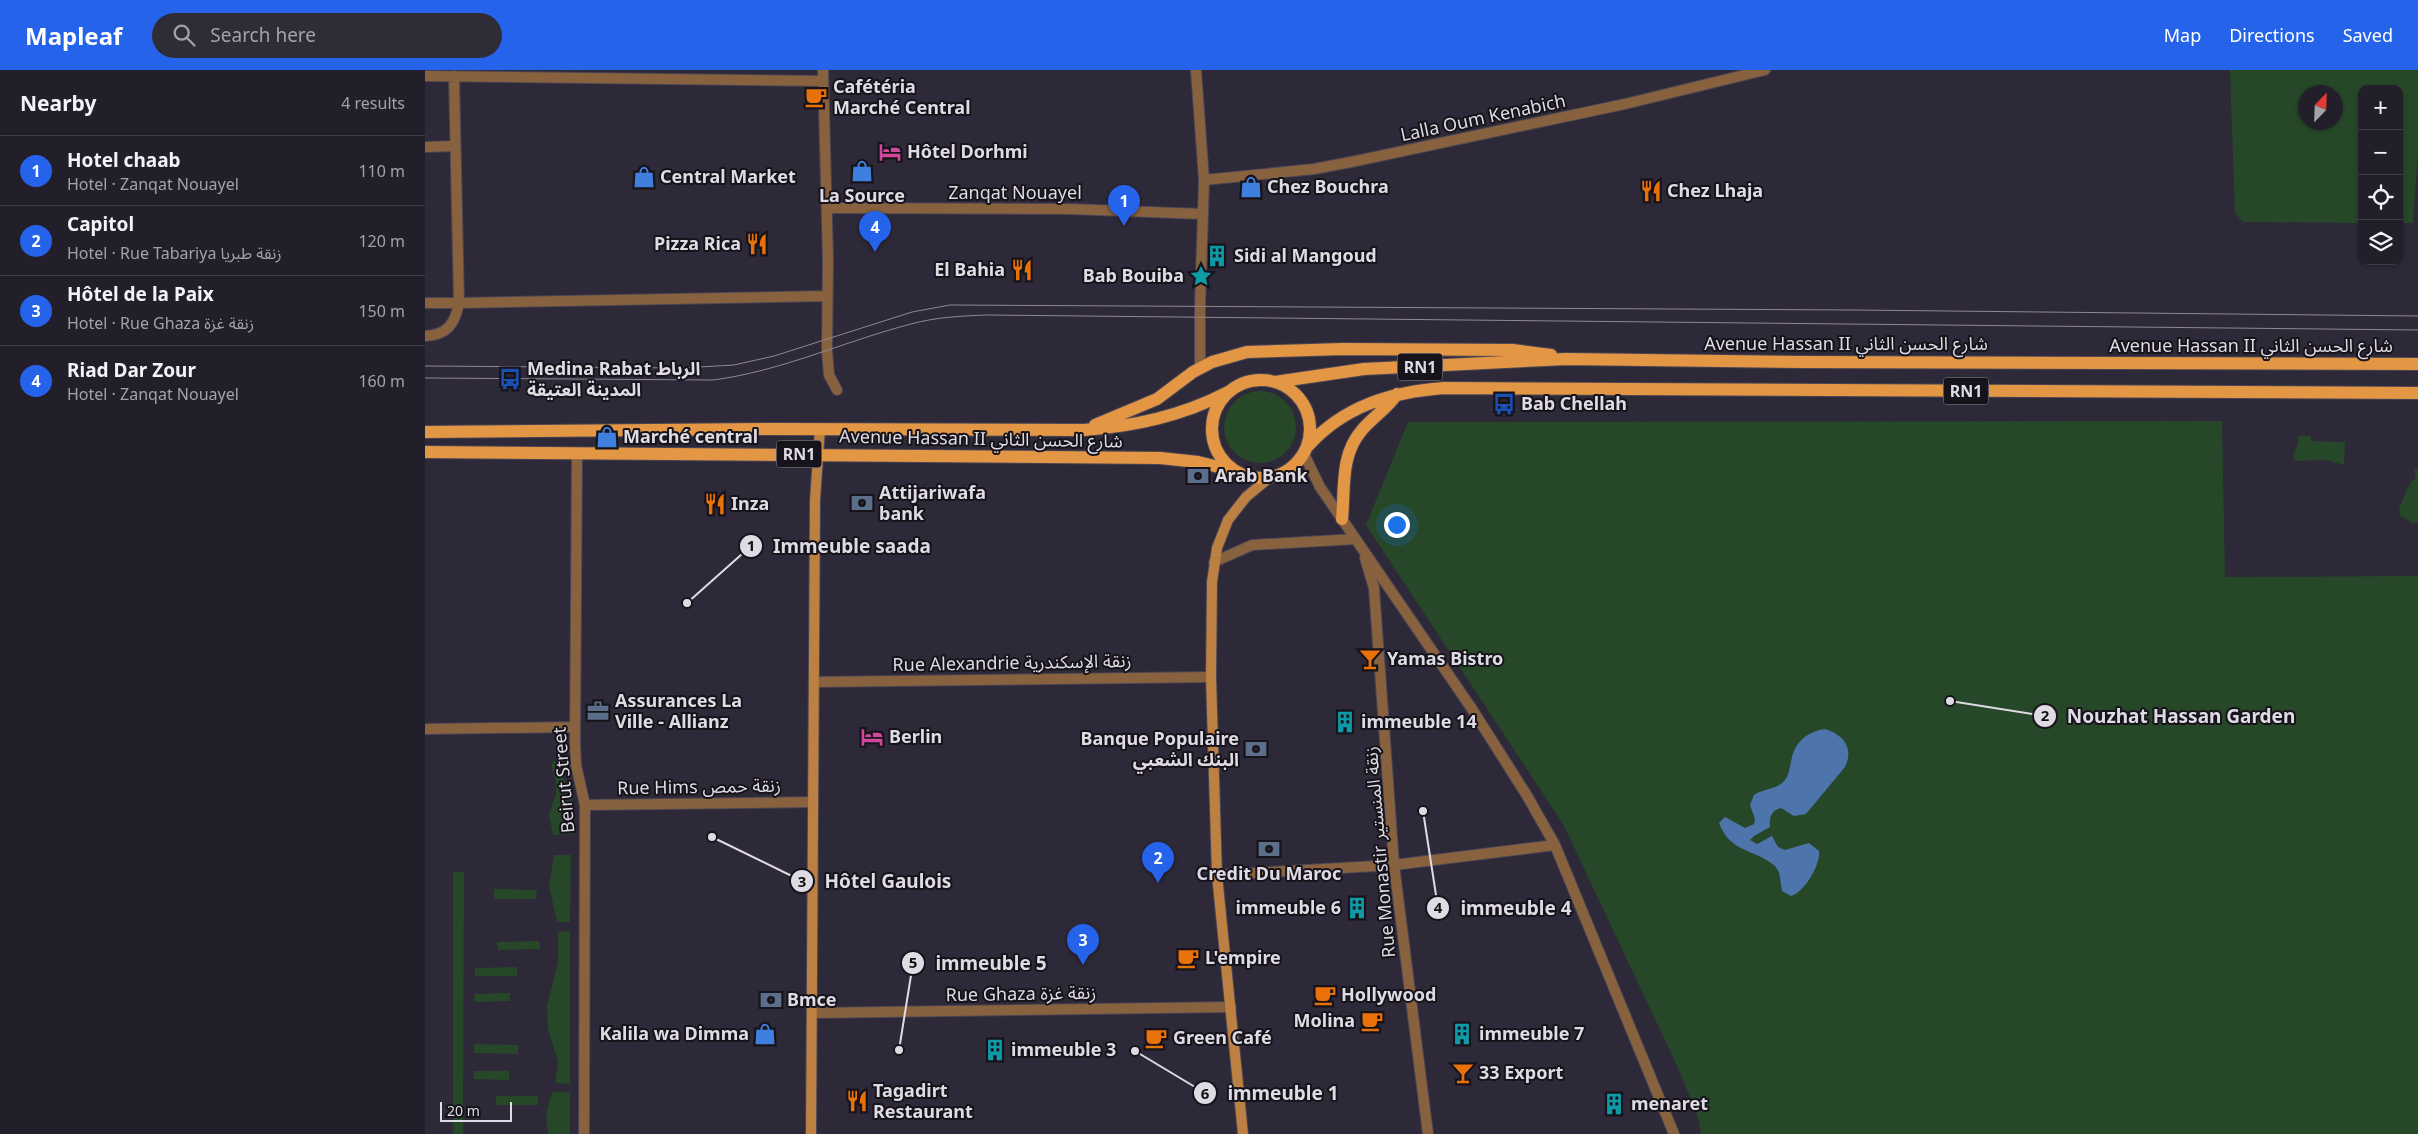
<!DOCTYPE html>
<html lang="en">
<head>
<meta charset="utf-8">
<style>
  :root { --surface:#221f2a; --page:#2e2c36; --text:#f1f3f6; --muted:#a2a2a8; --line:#3f3d47; --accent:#2563eb }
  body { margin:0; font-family:"Noto Sans","Noto Sans Arabic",sans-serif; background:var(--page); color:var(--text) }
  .controls { position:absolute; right:15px; top:15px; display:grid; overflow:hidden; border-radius:10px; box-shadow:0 1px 4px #0004 }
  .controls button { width:45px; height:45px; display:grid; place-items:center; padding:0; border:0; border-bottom:1px solid var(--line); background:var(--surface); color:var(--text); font:25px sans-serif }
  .compass { position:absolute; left:1873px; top:15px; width:45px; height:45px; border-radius:50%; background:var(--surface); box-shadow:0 1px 4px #0004; rotate:23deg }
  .scale { position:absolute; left:15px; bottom:12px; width:72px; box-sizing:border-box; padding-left:5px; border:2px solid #dfdbe5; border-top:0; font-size:14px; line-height:18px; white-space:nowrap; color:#dfdbe5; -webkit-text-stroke:4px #16131a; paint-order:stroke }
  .you { position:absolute; left:971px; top:454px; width:18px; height:18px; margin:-12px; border:4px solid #fff; border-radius:50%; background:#1a73e8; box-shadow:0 0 0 8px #1a73e833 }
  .badge { display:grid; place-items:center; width:32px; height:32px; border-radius:50%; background:var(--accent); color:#fff; font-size:16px; font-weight:700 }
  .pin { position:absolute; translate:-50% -41px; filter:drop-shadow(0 1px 2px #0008) }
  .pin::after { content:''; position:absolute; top:26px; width:18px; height:15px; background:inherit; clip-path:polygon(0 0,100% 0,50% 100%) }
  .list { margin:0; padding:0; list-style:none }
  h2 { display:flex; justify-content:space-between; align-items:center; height:65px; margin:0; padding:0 20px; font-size:21px }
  h2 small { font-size:16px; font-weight:400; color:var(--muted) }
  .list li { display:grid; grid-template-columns:32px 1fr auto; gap:15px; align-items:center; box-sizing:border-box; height:70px; padding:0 20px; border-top:1px solid var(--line) }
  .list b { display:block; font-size:19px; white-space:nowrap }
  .list p { margin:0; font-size:16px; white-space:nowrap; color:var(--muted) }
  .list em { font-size:16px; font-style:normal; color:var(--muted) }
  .icon { flex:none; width:28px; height:28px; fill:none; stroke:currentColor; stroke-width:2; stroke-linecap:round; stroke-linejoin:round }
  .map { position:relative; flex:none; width:1993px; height:1064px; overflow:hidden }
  header { display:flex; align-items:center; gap:30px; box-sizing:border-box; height:70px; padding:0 25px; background:var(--accent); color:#fff }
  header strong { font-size:24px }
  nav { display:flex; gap:28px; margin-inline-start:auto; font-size:18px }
  .search { width:350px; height:45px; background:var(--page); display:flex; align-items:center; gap:12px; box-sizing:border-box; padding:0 18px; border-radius:28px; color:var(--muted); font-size:19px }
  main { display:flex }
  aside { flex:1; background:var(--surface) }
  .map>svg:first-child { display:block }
  .green { fill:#264728; fill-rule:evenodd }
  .water { fill:#4d75ac }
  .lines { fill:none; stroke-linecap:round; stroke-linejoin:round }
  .pedestrian-casing { stroke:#4a4554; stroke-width:12 }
  .minor-casing { stroke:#4a4554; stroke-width:12 }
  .secondary-casing { stroke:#4a4554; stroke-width:12 }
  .primary-casing { stroke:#4a4554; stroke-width:14 }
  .pedestrian { stroke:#88623e; stroke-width:10 }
  .minor { stroke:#88623e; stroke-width:10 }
  .secondary { stroke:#bb8042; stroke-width:10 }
  .primary { stroke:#e39644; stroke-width:12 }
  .tram { stroke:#8d8895; stroke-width:1 }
  .labels { text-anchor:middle; stroke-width:4; stroke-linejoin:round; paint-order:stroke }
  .shield { fill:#16131a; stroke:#a39fa8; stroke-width:1 }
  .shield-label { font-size:16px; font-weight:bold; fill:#dfdbe5 }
  .poi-label { font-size:18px; font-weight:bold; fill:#dfdbe5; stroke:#16131a; text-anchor:start }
  .street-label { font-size:18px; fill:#dfdbe5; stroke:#16131a }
  .leader { fill:none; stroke:#dfdbe5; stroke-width:2 }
  .callout-dot { fill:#dfdbe5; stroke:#16131a; stroke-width:2 }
  .mark-label { font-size:15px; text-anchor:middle; font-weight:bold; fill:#111 }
  .callout-label { font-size:19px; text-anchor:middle; font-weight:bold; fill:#dfdbe5; stroke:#16131a; stroke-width:4; stroke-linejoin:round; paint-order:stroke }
</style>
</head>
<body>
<header>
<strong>Mapleaf</strong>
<div class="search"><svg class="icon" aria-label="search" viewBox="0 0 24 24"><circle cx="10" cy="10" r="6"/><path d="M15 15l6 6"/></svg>Search here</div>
<nav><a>Map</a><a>Directions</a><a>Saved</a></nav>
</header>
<main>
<aside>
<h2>Nearby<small>4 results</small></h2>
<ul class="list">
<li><span class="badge">1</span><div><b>Hotel chaab</b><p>Hotel · Zanqat Nouayel</p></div><em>110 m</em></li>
<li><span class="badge">2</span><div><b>Capitol</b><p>Hotel · Rue Tabariya زنقة طبريا</p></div><em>120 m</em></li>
<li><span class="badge">3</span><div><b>Hôtel de la Paix</b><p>Hotel · Rue Ghaza زنقة غزة</p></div><em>150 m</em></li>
<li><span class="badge">4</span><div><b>Riad Dar Zour</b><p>Hotel · Zanqat Nouayel</p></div><em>160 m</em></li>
</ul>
</aside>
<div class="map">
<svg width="1993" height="1064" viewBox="0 0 1993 1064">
  <rect width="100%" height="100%" fill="#2e2938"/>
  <path class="green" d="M1805,0H1993V81L1988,153H1974V19H1937V153L1818,152L1810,143ZM1910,22V52H1880V22Z
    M799 357a36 36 0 1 1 72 0a36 36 0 1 1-72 0Z
    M1797,351L1800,507L1993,506V1064H1276L1273,1047L1254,1000L1138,754L941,455L983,352Z
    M1873,366H1886V371L1920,372L1919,395L1902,390L1870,391L1868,385L1873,374Z
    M1989,399H1993V452L1988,453L1975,446L1974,438L1986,411L1991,409Z
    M131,691L147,727V764L128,765L124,744L131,724V713L126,693Z
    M129,785H146L145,852H132L124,816Z
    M28,802H39L38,1064H28Z
    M69,819L112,820L111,829H69Z
    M145,861V1014L130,1013L133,992L123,959L122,936L133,892V862Z
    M114,871L115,879L73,880L72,872Z
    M92,897V906H50V898Z
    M85,923V931L50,932L49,924Z
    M49,974L93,975V984L49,983Z
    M49,1001H84V1010L49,1009Z
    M127,1022H145V1064H123L121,1044Z
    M71,1026H113V1035H71Z"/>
  <path class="water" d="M1400,659C1419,665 1429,678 1420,697L1381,744L1369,746L1356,738C1346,740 1344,748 1345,757L1329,766L1325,770L1332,774L1347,766L1353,777L1360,780L1384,773L1394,781C1396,794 1379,823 1366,826L1357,821L1354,802L1350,796C1329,778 1306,784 1294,753L1300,747L1320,758L1329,754L1330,749L1325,735L1329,725C1339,718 1352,720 1360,710C1365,703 1365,695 1367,687C1371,671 1384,661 1400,659Z"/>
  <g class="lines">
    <g class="pedestrian-casing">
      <path id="pedestrian" d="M0,77L30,76
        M779,110L889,99L931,91L1200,34L1340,0
        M402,138L644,139L778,144"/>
    </g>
    <g class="minor-casing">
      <path id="minor" d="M398,0L403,190L402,281L404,305L412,320
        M771,0L779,110L775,236V298
        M0,6L398,11
        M29,6L34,233L402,226
        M0,233H34C30,254 22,265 0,266
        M152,383L150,673L151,695L160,735L159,1064
        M879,384L895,417L1047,639L1101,724L1130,775L1249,1064
        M940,488L949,518L969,795L1003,1064
        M789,492L827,475L931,469
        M389,612L786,607
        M0,659L150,657
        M160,735L388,732
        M792,805L969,795L1130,775
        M388,943L806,937"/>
    </g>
    <g class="secondary-casing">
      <path id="secondary" d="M386,1064L390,430L395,359
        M818,1064L792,805L786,607L787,512L792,478L803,450L821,427L844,408"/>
    </g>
    <g class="primary-casing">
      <path id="primary" d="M787 359a49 49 0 1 1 98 0a49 49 0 1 1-98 0Z
        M850,312L939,299L1141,289L1378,292L1993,294
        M670,355L732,329L768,302L787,292L822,282L918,279L1088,280L1126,285
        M0,362L346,359L659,360C710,356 757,346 803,322
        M883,376C919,336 966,322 1019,318L1993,323
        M0,382L735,388L773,392L810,401
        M917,449C920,418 915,385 937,360C948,347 962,339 972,324"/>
    </g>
    <use href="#pedestrian" class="pedestrian"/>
    <use href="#minor" class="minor"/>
    <use href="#secondary" class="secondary"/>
    <use href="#primary" class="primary"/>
    <path class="tram" d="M0,296L257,298L309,295L349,286L487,242L525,235L1429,240L1993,246
      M0,308L288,310C357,301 420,271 486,254C511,247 537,246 562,245L1993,260"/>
  </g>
  <defs>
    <g id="cafe-bare" transform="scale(1.725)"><path d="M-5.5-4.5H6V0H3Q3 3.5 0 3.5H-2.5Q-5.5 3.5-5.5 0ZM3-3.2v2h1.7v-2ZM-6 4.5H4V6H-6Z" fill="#e8710a" stroke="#16131a" stroke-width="2.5" paint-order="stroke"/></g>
    <g id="hotel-bare" transform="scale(1.725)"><path d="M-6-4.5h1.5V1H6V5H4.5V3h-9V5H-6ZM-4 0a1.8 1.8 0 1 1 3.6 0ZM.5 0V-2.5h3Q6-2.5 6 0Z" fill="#d1479c" stroke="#16131a" stroke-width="2.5" paint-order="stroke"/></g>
    <g id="shop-bare" transform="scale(1.725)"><path d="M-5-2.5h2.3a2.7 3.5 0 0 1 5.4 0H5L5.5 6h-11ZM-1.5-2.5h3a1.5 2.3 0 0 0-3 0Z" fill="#3f7fe0" stroke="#16131a" stroke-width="2.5" paint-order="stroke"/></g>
    <g id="restaurant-bare" transform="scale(1.725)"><path d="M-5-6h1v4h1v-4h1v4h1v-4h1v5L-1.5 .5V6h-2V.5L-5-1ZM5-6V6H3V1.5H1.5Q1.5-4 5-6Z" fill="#e8710a" stroke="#16131a" stroke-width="2.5" paint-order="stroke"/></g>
    <g id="building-bare" transform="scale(1.725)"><path d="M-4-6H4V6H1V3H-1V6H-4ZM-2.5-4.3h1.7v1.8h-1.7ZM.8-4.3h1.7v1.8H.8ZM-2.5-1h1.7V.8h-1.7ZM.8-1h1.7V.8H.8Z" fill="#0f9aa8" stroke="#16131a" stroke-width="2.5" paint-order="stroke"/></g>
    <g id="sight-bare" transform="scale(1.725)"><path d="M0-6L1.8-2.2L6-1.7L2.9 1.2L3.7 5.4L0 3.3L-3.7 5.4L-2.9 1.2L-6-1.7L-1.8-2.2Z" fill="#0f9aa8" stroke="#16131a" stroke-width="2.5" paint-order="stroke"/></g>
    <g id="bus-bare" transform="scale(1.725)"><path d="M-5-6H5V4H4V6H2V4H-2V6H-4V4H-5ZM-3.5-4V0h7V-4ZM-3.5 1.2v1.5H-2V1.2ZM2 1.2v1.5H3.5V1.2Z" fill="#1a4fb4" stroke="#16131a" stroke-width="2.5" paint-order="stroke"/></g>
    <g id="bank-bare" transform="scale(1.725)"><path d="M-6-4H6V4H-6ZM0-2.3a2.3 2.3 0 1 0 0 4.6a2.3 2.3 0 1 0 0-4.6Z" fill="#5c6f8a" stroke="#16131a" stroke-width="2.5" paint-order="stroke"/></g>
    <g id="bar-bare" transform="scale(1.725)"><path d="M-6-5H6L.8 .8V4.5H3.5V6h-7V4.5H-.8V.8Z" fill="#e8710a" stroke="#16131a" stroke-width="2.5" paint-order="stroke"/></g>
    <g id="office-bare" transform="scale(1.725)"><path d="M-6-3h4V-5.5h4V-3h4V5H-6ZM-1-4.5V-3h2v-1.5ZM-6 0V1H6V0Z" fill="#5c6f8a" stroke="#16131a" stroke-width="2.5" paint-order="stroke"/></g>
  </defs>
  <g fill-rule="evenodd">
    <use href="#cafe-bare" x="391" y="27"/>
    <use href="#hotel-bare" x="465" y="82"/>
    <use href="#shop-bare" x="437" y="101"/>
    <use href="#shop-bare" x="219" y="107"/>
    <use href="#shop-bare" x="826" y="117"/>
    <use href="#restaurant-bare" x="1226" y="121"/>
    <use href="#restaurant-bare" x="332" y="174"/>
    <use href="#building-bare" x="792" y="186"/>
    <use href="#restaurant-bare" x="597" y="200"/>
    <use href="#sight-bare" x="776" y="206"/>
    <use href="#bus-bare" x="85" y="309"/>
    <use href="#bus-bare" x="1079" y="334"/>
    <use href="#shop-bare" x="182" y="367"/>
    <use href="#bank-bare" x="773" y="406"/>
    <use href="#bank-bare" x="437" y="433"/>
    <use href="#restaurant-bare" x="290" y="434"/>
    <use href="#bar-bare" x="945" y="589"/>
    <use href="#office-bare" x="173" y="641"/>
    <use href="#building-bare" x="920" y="652"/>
    <use href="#hotel-bare" x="447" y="667"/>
    <use href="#bank-bare" x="831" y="679"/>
    <use href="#bank-bare" x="844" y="779"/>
    <use href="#building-bare" x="932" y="838"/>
    <use href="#cafe-bare" x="763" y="888"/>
    <use href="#cafe-bare" x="900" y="925"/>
    <use href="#bank-bare" x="346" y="930"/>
    <use href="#cafe-bare" x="947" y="951"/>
    <use href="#shop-bare" x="340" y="964"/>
    <use href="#building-bare" x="1037" y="964"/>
    <use href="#cafe-bare" x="731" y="968"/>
    <use href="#building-bare" x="570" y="980"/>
    <use href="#bar-bare" x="1038" y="1003"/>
    <use href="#restaurant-bare" x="432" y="1031"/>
    <use href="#building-bare" x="1189" y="1034"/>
  </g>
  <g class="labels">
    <g class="shield">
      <rect x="972.5" y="283.5" width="45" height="27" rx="4"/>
      <rect x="1518.5" y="307.5" width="45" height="27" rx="4"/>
      <rect x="351.5" y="370.5" width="45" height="27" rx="4"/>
    </g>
    <g class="shield-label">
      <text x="995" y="303">RN1</text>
      <text x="1541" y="327">RN1</text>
      <text x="374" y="390">RN1</text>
    </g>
    <g class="poi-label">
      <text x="408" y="23">Cafétéria<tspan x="408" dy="21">Marché Central</tspan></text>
      <text x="482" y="88">Hôtel Dorhmi</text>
      <text x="235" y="113">Central Market</text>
      <text x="842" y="123">Chez Bouchra</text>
      <text x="1242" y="127">Chez Lhaja</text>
      <text x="437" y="132" text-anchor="middle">La Source</text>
      <text x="316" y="180" text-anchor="end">Pizza Rica</text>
      <text x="809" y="192">Sidi al Mangoud</text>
      <text x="580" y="206" text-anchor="end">El Bahia</text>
      <text x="759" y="212" text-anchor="end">Bab Bouiba</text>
      <text x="102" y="305">Medina Rabat الرباط<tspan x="102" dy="21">المدينة العتيقة</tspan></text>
      <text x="1096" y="340">Bab Chellah</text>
      <text x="198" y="373">Marché central</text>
      <text x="790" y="412">Arab Bank</text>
      <text x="454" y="429">Attijariwafa<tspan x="454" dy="21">bank</tspan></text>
      <text x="306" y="440">Inza</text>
      <text x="962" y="595">Yamas Bistro</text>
      <text x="190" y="637">Assurances La<tspan x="190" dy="21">Ville - Allianz</tspan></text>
      <text x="936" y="658">immeuble 14</text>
      <text x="464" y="673">Berlin</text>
      <text x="814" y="675" text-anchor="end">Banque Populaire<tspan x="814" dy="21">البنك الشعبي</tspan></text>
      <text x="844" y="810" text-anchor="middle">Credit Du Maroc</text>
      <text x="916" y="844" text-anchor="end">immeuble 6</text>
      <text x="780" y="894">L'empire</text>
      <text x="916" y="931">Hollywood</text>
      <text x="362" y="936">Bmce</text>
      <text x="930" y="957" text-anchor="end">Molina</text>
      <text x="324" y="970" text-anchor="end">Kalila wa Dimma</text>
      <text x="1054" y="970">immeuble 7</text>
      <text x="748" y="974">Green Café</text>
      <text x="586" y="986">immeuble 3</text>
      <text x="1054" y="1009">33 Export</text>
      <text x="448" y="1027">Tagadirt<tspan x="448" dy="21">Restaurant</tspan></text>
      <text x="1206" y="1040">menaret</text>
    </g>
    <g class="street-label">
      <text transform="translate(1058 48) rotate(-12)" y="6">Lalla Oum Kenabich</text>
      <text x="590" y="129">Zanqat Nouayel</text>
      <text x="1421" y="280">Avenue Hassan II شارع الحسن الثاني</text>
      <text x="1826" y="282">Avenue Hassan II شارع الحسن الثاني</text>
      <text transform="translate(556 369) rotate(1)" y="6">Avenue Hassan II شارع الحسن الثاني</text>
      <text transform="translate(587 593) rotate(-1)" y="6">Rue Alexandrie زنقة الإسكندرية</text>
      <text transform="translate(139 710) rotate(-95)" y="6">Beirut Street</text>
      <text transform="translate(274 717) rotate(-1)" y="6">Rue Hims زنقة حمص</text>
      <text transform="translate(955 782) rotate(-95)" y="6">Rue Monastir زنقة المنستير</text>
      <text transform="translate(596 924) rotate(-1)" y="6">Rue Ghaza زنقة غزة</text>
    </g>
  </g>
  <path class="leader" d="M262 533L326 476M1525 631L1620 646M287 767L377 811M998 741L1013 838M474 980L488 893M710 981L780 1023"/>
  <g class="callout-dot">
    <circle cx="262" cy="533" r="5"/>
    <circle cx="1525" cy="631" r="5"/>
    <circle cx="287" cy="767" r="5"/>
    <circle cx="998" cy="741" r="5"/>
    <circle cx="474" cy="980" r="5"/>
    <circle cx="710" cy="981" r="5"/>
    <circle cx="326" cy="476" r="12"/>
    <circle cx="1620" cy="646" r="12"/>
    <circle cx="377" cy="811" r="12"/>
    <circle cx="1013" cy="838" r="12"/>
    <circle cx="488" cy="893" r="12"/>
    <circle cx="780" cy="1023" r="12"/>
  </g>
  <g class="mark-label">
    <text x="326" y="481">1</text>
    <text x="1620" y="651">2</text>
    <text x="377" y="817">3</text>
    <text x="1013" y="843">4</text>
    <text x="488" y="898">5</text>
    <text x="780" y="1029">6</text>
  </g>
  <g class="callout-label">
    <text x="427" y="483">Immeuble saada</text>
    <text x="1756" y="653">Nouzhat Hassan Garden</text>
    <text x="463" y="818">Hôtel Gaulois</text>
    <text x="1091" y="845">immeuble 4</text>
    <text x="566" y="900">immeuble 5</text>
    <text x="858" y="1030">immeuble 1</text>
  </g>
</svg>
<div class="controls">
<button>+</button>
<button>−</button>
<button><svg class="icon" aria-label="locate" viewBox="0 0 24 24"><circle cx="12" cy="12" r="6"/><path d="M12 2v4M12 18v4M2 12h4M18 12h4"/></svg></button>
<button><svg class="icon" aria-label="layers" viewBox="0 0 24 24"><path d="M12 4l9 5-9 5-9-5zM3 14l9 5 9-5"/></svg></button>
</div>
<svg class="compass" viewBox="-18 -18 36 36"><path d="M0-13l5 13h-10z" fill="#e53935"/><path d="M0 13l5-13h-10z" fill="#a2a2a8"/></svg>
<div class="scale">20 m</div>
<div class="you"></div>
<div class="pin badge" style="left:699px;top:156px">1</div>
<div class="pin badge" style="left:733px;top:813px">2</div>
<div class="pin badge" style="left:658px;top:895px">3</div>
<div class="pin badge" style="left:450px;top:182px">4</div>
</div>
</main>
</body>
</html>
